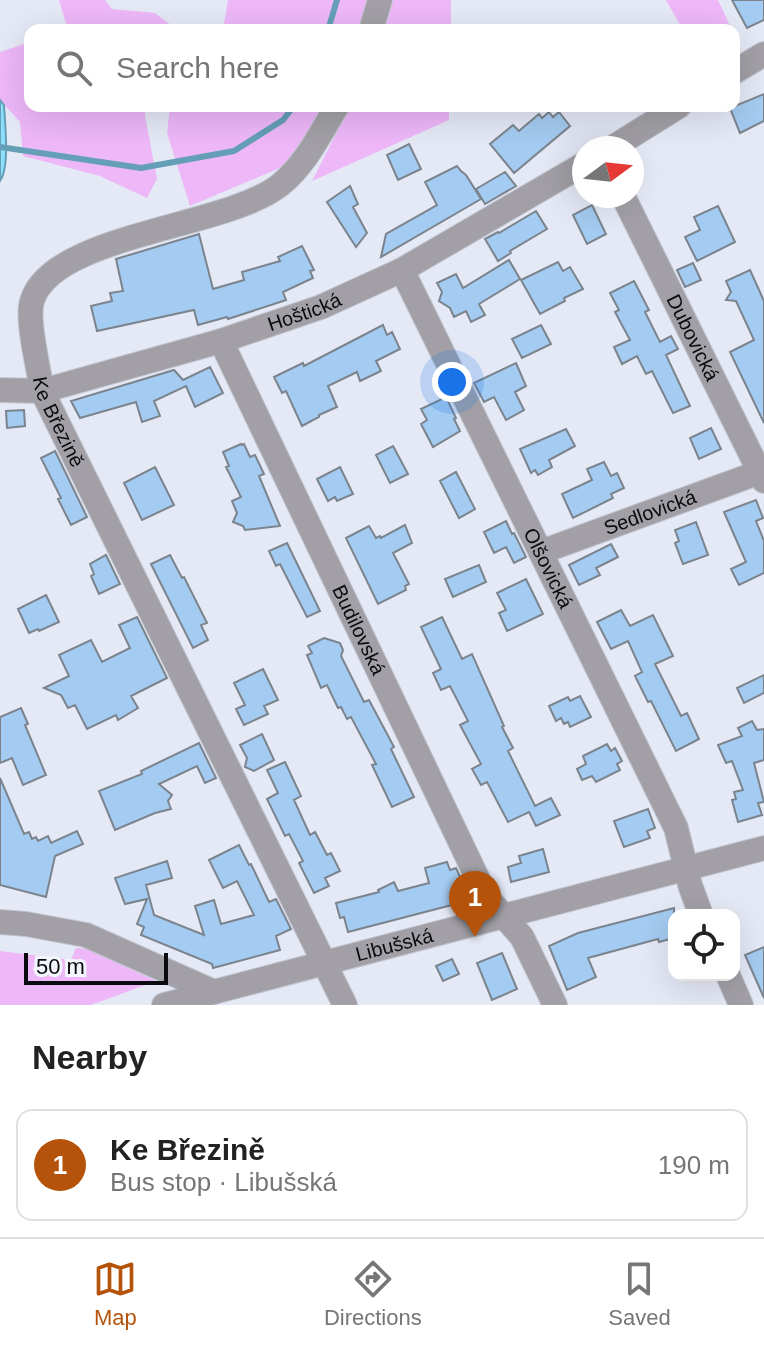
<!DOCTYPE html>
<html lang="en">
<head>
<meta charset="utf-8">
<style>
  :root { --surface:#fff; --page:#f6f6f6; --text:#222; --muted:#767676; --line:#e0e0e0; --accent:#b45309 }
  body { margin:0; font-family:Arial,sans-serif; background:var(--page); color:var(--text) }
  .controls { position:absolute; right:24px; bottom:24px; display:grid; overflow:hidden; border-radius:16px; box-shadow:0 8px 32px #0002 }
  .controls button { width:72px; height:72px; display:grid; place-items:center; padding:0; border:0; border-bottom:2px solid var(--line); background:var(--surface); color:var(--text); font:40px sans-serif }
  .compass { position:absolute; left:572px; top:136px; width:72px; height:72px; border-radius:50%; background:var(--surface); box-shadow:0 8px 32px #0002; rotate:75deg }
  .scale { position:absolute; left:24px; bottom:20px; width:144px; box-sizing:border-box; padding-left:8px; border:4px solid #0b0c10; border-top:0; font-size:22px; line-height:28px; white-space:nowrap; color:#0b0c10; -webkit-text-stroke:6px #f4f6fe; paint-order:stroke }
  .you { position:absolute; left:452px; top:382px; width:28px; height:28px; margin:-20px; border:6px solid #fff; border-radius:50%; background:#1a73e8; box-shadow:0 0 0 12px #1a73e833 }
  .badge { display:grid; place-items:center; width:52px; height:52px; border-radius:50%; background:var(--accent); color:#fff; font-size:26px; font-weight:700 }
  .pin { position:absolute; translate:-50% -66px; filter:drop-shadow(0 2px 4px #0008) }
  .pin::after { content:''; position:absolute; top:42px; width:28px; height:24px; background:inherit; clip-path:polygon(0 0,100% 0,50% 100%) }
  .list { margin:0; padding:0; list-style:none }
  h2 { display:flex; justify-content:space-between; align-items:center; height:104px; margin:0; padding:0 32px; font-size:34px }
  h2 small { font-size:26px; font-weight:400; color:var(--muted) }
  .list li { display:grid; grid-template-columns:52px 1fr auto; gap:24px; align-items:center; box-sizing:border-box; height:112px; margin:0 16px 16px; padding:0 16px; border:2px solid var(--line); border-radius:16px }
  .list b { display:block; font-size:30px; white-space:nowrap }
  .list p { margin:0; font-size:26px; white-space:nowrap; color:var(--muted) }
  .list em { font-size:26px; font-style:normal; color:var(--muted) }
  .icon { flex:none; width:44px; height:44px; fill:none; stroke:currentColor; stroke-width:2; stroke-linecap:round; stroke-linejoin:round }
  .map { position:relative; flex:none; width:764px; height:1005px; overflow:hidden }
  .search { position:absolute; background:var(--surface); box-shadow:0 8px 32px #0002; left:24px; right:24px; top:24px; height:88px; display:flex; align-items:center; gap:20px; box-sizing:border-box; padding:0 28px; border-radius:16px; color:var(--muted); font-size:30px }
  .sheet { height:232px; background:var(--surface) }
  nav { display:flex; justify-content:space-around; align-items:center; box-sizing:border-box; height:112px; border-top:2px solid var(--line); background:var(--surface); font-size:22px; color:var(--muted) }
  nav a { display:grid; justify-items:center; gap:4px }
  nav .on { color:var(--accent) }
  .map>svg:first-child { display:block }
  .green { fill:#edb7f8 }
  .water { fill:#8cdefd; stroke:#659fb6; stroke-width:2 }
  .lines { fill:none; stroke-linecap:round; stroke-linejoin:round }
  .stream { stroke:#659fb6; stroke-width:6 }
  .building { fill:#a4cbf1; stroke:#7b848d; stroke-width:2 }
  .minor-casing { stroke:#c2c6d1; stroke-width:26 }
  .minor { stroke:#a2a0a6; stroke-width:24 }
  .labels { text-anchor:middle; stroke-width:6; stroke-linejoin:round; paint-order:stroke }
  .street-label { font-size:20px; fill:#0b0c10; stroke:#f4f6fe }
</style>
</head>
<body>
<div class="map">
<svg width="764" height="1005" viewBox="0 0 764 1005">
  <rect width="100%" height="100%" fill="#e5e9f6"/>
  <path class="green" d="M59,0H105L112,9L155,13L171,25L166,30H68Z
    M228,0H368L358,30H223Z
    M389,0H451V30H380Z
    M666,0H718L732,30H683Z
    M30,42V106H145V116L157,179L147,198L100,176L23,156L20,122L0,100V52Z
    M170,106H325L294,162L190,206L167,133Z
    M350,106H449V120L312,181Z
    M76,948L87,949L156,981L91,1005H0V951L71,960Z"/>
  <path class="water" d="M0,100L4,105C5,124 10,167 0,181Z"/>
  <g class="lines">
    <path class="stream" d="M328,30L337,0
      M0,147L141,168L234,151L283,120L294,106"/>
  </g>
  <path class="building" d="M732,0H764V20L747,28Z
    M764,94V121L740,133L730,108Z
    M549,112L553,117L559,112L570,126L514,173L490,144L513,125L519,131L539,114L542,118Z
    M409,144L421,169L398,180L387,155Z
    M457,166L461,171L466,175L481,199L381,257L386,234L437,205L425,182Z
    M505,172L516,186L485,204L476,189Z
    M350,186L358,204L353,207L367,233L356,247L327,202Z
    M592,205L606,234L587,244L573,215Z
    M718,206L735,242L697,261L685,237L700,230L694,217Z
    M536,211L547,229L510,251L511,253L498,261L485,239L498,232L499,233Z
    M199,234L213,289L244,280L242,272L280,261L278,257L302,246L314,270L310,271L313,278L283,292L286,300L228,319L227,317L198,325L194,310L97,331L91,306L112,301L110,293L123,291L116,259Z
    M509,260L520,279L479,304L485,315L471,322L466,311L454,317L450,308L439,301L442,292L437,283L456,274L463,288Z
    M558,262L563,271L570,267L583,289L564,298L565,301L540,314L521,280Z
    M693,263L701,280L685,287L677,270Z
    M750,270L764,301V423L730,352L754,340L736,301L726,300L731,292L726,281Z
    M634,281L649,310L645,312L660,342L671,336L678,349L666,355L690,406L673,413L652,371L646,374L637,356L622,364L614,347L630,340L615,312L619,310L610,293Z
    M383,325L387,335L392,332L400,349L376,361L381,371L360,381L357,372L328,386L337,407L319,415V417L302,426L286,391L282,393L274,377L303,363L304,366Z
    M541,325L551,344L522,358L512,339Z
    M516,363L526,386L515,392L524,410L506,420L494,397L484,402L474,383Z
    M210,367L223,393L195,407L186,386L154,401L160,416L142,422L136,402L80,418L71,401L174,370L183,380Z
    M446,397L456,418L454,419L460,431L433,447L421,424L427,420L421,409Z
    M24,410L25,426L7,428L6,411Z
    M711,428L721,449L699,459L690,438Z
    M566,429L575,446L549,460L552,467L538,475L535,470L531,473L520,449Z
    M241,444L242,445L244,444L250,457L255,455L264,474L259,476L280,526L245,530L243,526L233,522L237,513L232,501L241,497L226,467L229,466L223,452Z
    M393,446L408,474L390,483L376,455Z
    M55,451L87,517L71,525L58,499L61,498L41,458Z
    M604,462L611,476L617,473L624,488L611,494L613,498L573,518L562,494L592,480L587,469Z
    M155,467L174,505L142,520L124,483Z
    M340,467L353,494L337,501L335,497L328,501L317,479Z
    M456,472L475,509L459,518L440,481Z
    M756,500L763,518L756,521L764,541V573L739,585L731,569L746,562L724,512Z
    M506,521L512,534L514,533L526,557L514,563L506,547L494,553L484,532Z
    M696,522L708,555L683,564L675,543L679,541L675,530Z
    M405,525L412,543L393,553L409,584L405,586L406,590L378,604L346,538L369,526L376,538L380,536L381,538Z
    M287,543L320,611L307,617L280,564L276,566L269,551Z
    M611,544L618,557L596,568L600,575L579,585L569,565Z
    M106,555L120,584L99,594L91,576L94,574L90,564Z
    M170,555L182,578L184,577L207,623L201,625L208,640L193,648L151,564Z
    M479,565L486,582L453,597L445,579Z
    M526,579L543,614L507,631L499,613L506,610L497,593Z
    M46,595L59,622L39,631L38,629L29,633L18,609Z
    M621,610L630,626L653,615L673,656L655,664L681,716L687,713L699,739L676,751L651,701L648,702L635,676L642,672L628,641L611,649L597,622Z
    M137,617L167,678L131,696L138,708L118,720L116,715L87,729L75,705L68,708L61,695L44,688L69,676L59,655L91,640L102,662L130,648L119,625Z
    M442,617L462,659L472,654L504,726L502,727L513,748L508,751L535,806L551,798L560,815L536,826L529,812L508,822L487,782L481,785L472,769L481,764L460,725L468,721L450,686L441,690L433,673L441,669L421,627Z
    M324,638L340,643L343,650L341,656L364,702L369,700L394,747L391,749L414,797L392,807L372,765L376,764L351,717L347,719L341,707L338,708L327,685L321,688L307,655L312,653L308,646Z
    M263,669L278,700L264,706L268,714L244,725L236,709L245,705L234,683Z
    M764,675V693L744,703L737,688Z
    M580,696L591,717L570,727L568,722L564,724L561,718L556,721L549,706L568,697L570,701Z
    M21,708L28,724L25,725L46,775L23,785L12,758L0,763V717Z
    M752,721L757,730L764,729V760L754,763L764,802L758,803L762,815L738,822L732,800L736,799L734,792L743,790L732,761L726,763L718,745L742,736L738,728Z
    M262,734L274,760L254,771L245,767L247,758L240,745Z
    M199,743L216,778L205,783L197,766L159,784L172,795L168,801L171,809L155,813L115,830L99,791L142,774L141,771Z
    M607,744L611,751L615,748L622,761L617,764L620,770L596,782L592,776L582,780L577,769L586,764L583,756Z
    M285,762L301,796L294,800L310,835L315,832L327,855L331,853L340,871L325,878L329,886L314,893L299,863L303,861L289,834L285,836L267,799L278,793L267,770Z
    M0,778L24,834L29,832L32,839L36,837L38,841L48,836L51,843L77,831L83,844L55,856L46,897L0,885Z
    M648,809L655,828L647,831L650,838L624,847L614,821Z
    M239,845L249,865L251,864L269,902L276,899L291,929L276,936L280,950L213,968L212,964L141,935L144,927L137,924L147,899L125,904L115,878L167,861L172,878L146,885L154,915L204,935L195,906L214,900L221,924L254,915L237,881L223,888L209,860Z
    M543,849L549,872L511,882L508,867L521,863L519,856Z
    M447,862L450,870L456,868L471,900L348,932L344,917L340,918L336,903L379,892L378,890L394,882L398,891L429,883L425,868Z
    M674,908V938L659,942L658,939L588,958L596,977L567,990L549,946L578,933Z
    M764,947V998L745,955Z
    M502,953L517,989L492,1000L477,963Z
    M452,959L459,974L443,981L436,966Z"/>
  <g class="lines">
    <g class="minor-casing">
      <g id="minor">
        <path d="M371,30L380,0"/>
        <path d="M734,72L764,54"/>
        <path id="s1" d="M337,106C320,134 306,164 280,185C226,228 52,234 32,301C26,320 39,369 42,391L345,1005"/>
        <path d="M612,148L679,106"/>
        <path id="s2" d="M623,196L764,481"/>
        <path id="s3" d="M402,270L676,828L690,885L701,915"/>
        <path id="s4" d="M221,341L486,896L522,937L555,1005"/>
        <path id="s5" d="M0,390L42,391L221,341L321,307L402,270L584,164"/>
        <path id="s6" d="M541,552L760,472"/>
        <path d="M0,922L26,924L86,935L214,992"/>
        <path d="M728,975L741,1005"/>
        <path id="s7" d="M164,1005L764,848"/>
      </g>
    </g>
    <use href="#minor" class="minor"/>
  </g>
  <g class="labels">
    <g class="street-label">
      <text dy="7" stroke="none"><textPath href="#s5" startOffset="316">Hoštická</textPath></text>
      <text dy="7" stroke="none"><textPath href="#s2" startOffset="158">Dubovická</textPath></text>
      <text dy="7" stroke="none"><textPath href="#s1" startOffset="504">Ke Březině</textPath></text>
      <text dy="7" stroke="none"><textPath href="#s6" startOffset="116">Sedlovická</textPath></text>
      <text dy="7" stroke="none"><textPath href="#s3" startOffset="332">Olšovická</textPath></text>
      <text dy="7" stroke="none"><textPath href="#s4" startOffset="320">Budilovská</textPath></text>
      <text dy="7" stroke="none"><textPath href="#s7" startOffset="238">Libušská</textPath></text>
    </g>
  </g>
</svg>
<div class="controls">
<button><svg class="icon" aria-label="locate" viewBox="0 0 24 24"><circle cx="12" cy="12" r="6"/><path d="M12 2v4M12 18v4M2 12h4M18 12h4"/></svg></button>
</div>
<svg class="compass" viewBox="-18 -18 36 36"><path d="M0-13l5 13h-10z" fill="#e53935"/><path d="M0 13l5-13h-10z" fill="#767676"/></svg>
<div class="scale">50 m</div>
<div class="you"></div>
<div class="pin badge" style="left:475px;top:937px">1</div>
<div class="search"><svg class="icon" aria-label="search" viewBox="0 0 24 24"><circle cx="10" cy="10" r="6"/><path d="M15 15l6 6"/></svg>Search here</div>
</div>
<section class="sheet">
<h2>Nearby<small></small></h2>
<ul class="list">
<li><span class="badge">1</span><div><b>Ke Březině</b><p>Bus stop · Libušská</p></div><em>190 m</em></li>
</ul>
</section>
<nav>
<a class="on"><svg class="icon" aria-label="map" viewBox="0 0 24 24"><path d="M3 6l6-2 6 2 6-2v14l-6 2-6-2-6 2zM9 4v14M15 6v14"/></svg>Map</a>
<a><svg class="icon" aria-label="directions" viewBox="0 0 24 24"><path d="M12 3l9 9-9 9-9-9zM9 14v-3h6M13 9l2 2-2 2"/></svg>Directions</a>
<a><svg class="icon" aria-label="saved" viewBox="0 0 24 24"><path d="M7 4h10v16l-5-4-5 4z"/></svg>Saved</a>
</nav>
</body>
</html>
